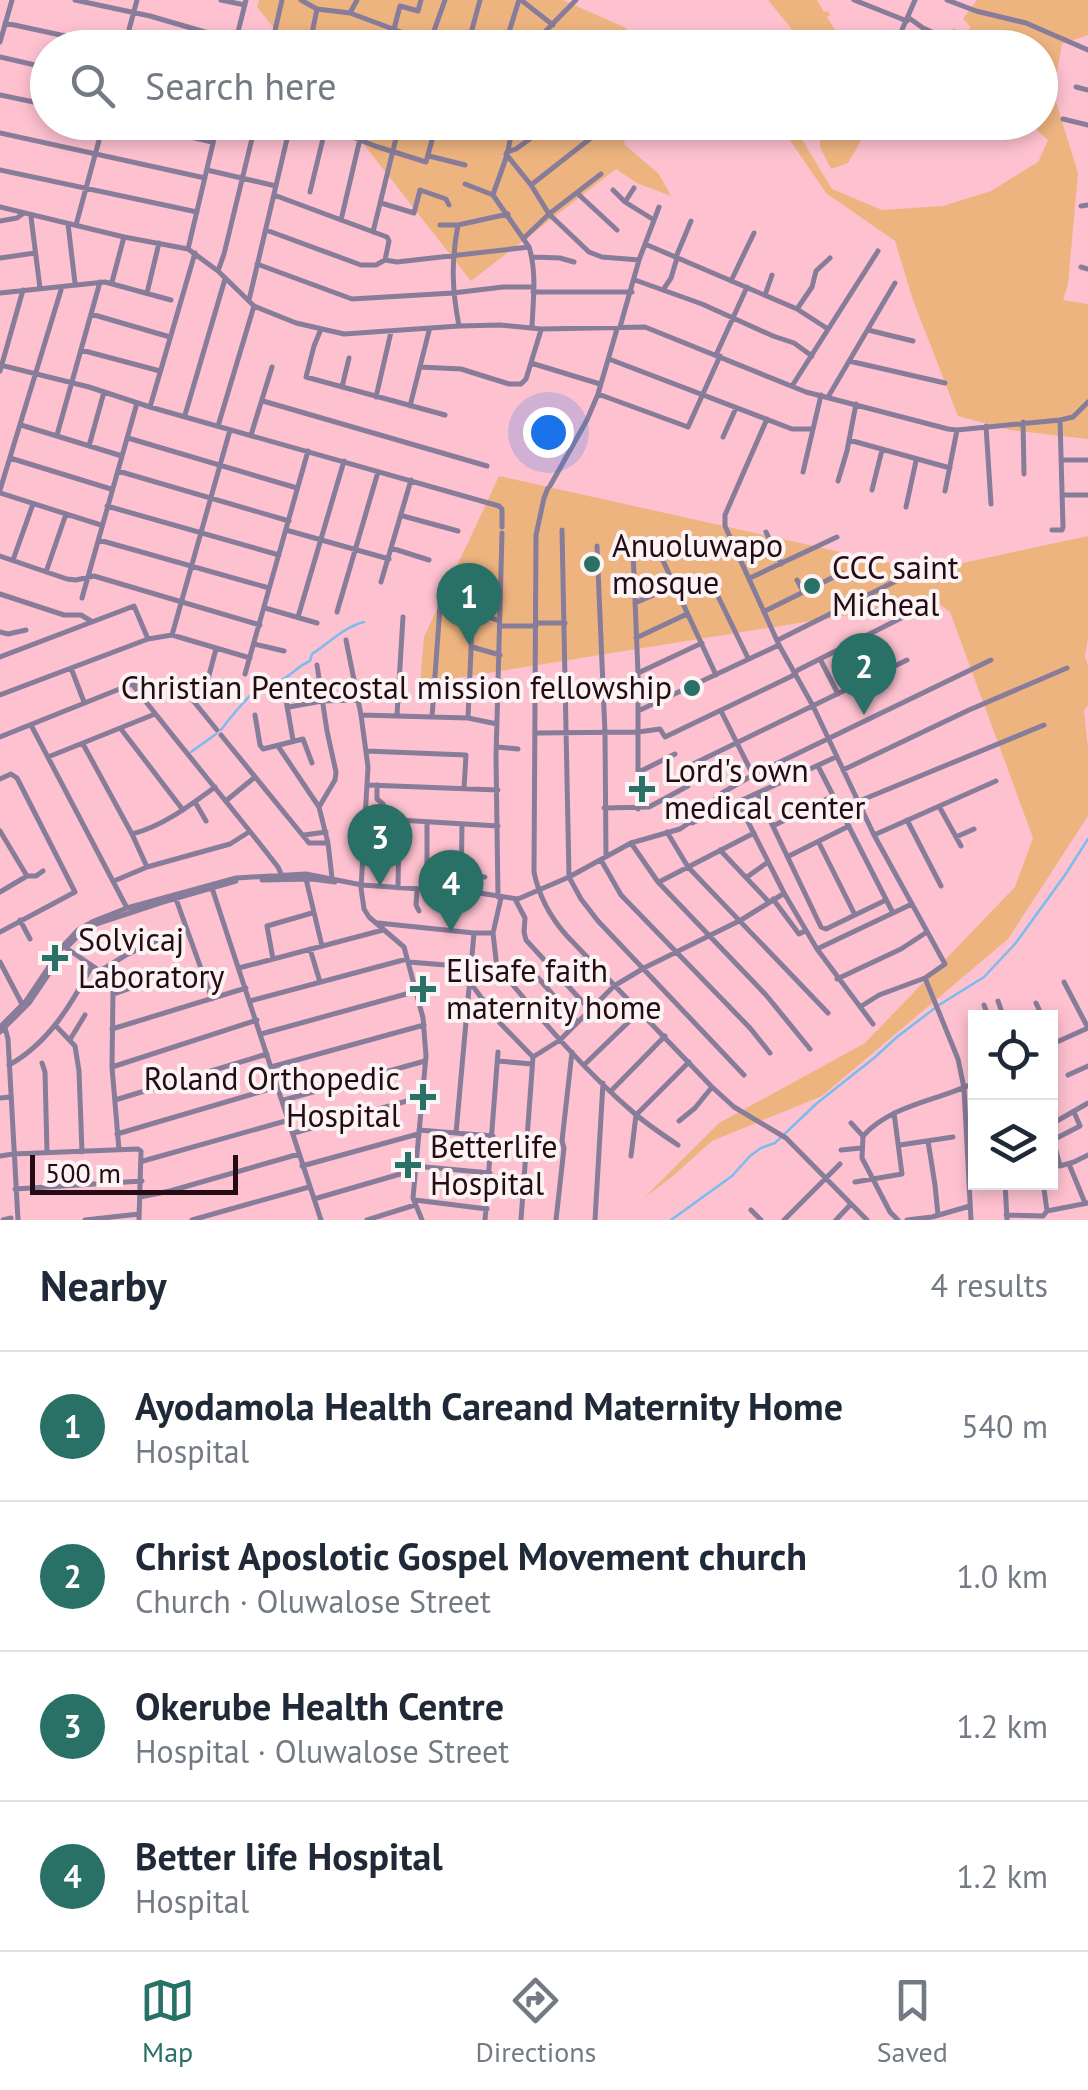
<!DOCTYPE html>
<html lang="en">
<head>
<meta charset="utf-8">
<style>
  :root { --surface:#fff; --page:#f6f6f7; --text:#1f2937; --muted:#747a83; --line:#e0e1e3; --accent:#297066 }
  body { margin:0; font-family:"PT Sans",sans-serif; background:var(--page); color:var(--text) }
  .controls { position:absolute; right:30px; bottom:30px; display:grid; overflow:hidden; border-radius:0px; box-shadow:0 5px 15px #0003 }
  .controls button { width:90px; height:90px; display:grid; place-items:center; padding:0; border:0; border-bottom:2px solid var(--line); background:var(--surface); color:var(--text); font:50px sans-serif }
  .scale { position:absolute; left:30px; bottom:25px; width:208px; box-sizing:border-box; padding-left:10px; border:5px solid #250b13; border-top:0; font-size:28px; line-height:35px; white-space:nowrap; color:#250b13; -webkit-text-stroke:8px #fbf3f4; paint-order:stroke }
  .you { position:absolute; left:548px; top:432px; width:35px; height:35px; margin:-25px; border:8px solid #fff; border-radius:50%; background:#1a73e8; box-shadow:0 0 0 15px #1a73e833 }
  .badge { display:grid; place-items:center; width:65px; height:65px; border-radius:50%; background:var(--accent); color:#fff; font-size:32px; font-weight:700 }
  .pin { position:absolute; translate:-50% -82px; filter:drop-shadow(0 2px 5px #0008) }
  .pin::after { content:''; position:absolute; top:52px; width:35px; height:30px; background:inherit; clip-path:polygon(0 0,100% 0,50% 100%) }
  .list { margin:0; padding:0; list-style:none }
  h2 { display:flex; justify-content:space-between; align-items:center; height:130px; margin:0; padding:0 40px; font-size:42px }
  h2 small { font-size:32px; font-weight:400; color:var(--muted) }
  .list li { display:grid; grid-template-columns:65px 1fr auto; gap:30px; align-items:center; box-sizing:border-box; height:150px; padding:0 40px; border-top:2px solid var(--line) }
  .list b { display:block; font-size:38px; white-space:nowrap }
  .list p { margin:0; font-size:32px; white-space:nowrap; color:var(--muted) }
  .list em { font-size:32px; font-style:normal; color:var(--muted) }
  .icon { flex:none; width:55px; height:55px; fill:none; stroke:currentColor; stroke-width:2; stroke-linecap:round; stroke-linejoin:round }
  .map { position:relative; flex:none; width:1088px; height:1220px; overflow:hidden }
  .search { position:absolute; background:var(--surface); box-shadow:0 5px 15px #0003; left:30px; right:30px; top:30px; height:110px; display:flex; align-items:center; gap:25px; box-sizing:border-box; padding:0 35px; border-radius:55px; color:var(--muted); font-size:38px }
  .sheet { height:730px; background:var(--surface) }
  nav { display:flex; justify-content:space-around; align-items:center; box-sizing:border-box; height:140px; border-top:2px solid var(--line); background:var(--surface); font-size:28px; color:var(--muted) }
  nav a { display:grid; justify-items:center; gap:5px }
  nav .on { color:var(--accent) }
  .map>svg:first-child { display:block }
  .green { fill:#eeb480 }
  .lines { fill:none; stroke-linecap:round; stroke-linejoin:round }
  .stream { stroke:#79bcef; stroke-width:2.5 }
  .minor { stroke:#877c99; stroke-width:5 }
  .poi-dot { fill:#297066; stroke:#fbf3f4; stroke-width:4 }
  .labels { text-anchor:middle; stroke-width:8; stroke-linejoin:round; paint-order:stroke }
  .poi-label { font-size:32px; fill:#250b13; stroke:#fbf3f4; text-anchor:start }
</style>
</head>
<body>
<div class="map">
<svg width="1088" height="1220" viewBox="0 0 1088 1220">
  <rect width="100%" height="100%" fill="#fec1d0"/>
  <path class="green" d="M259,0H563L626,28L633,47H289L257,7Z
    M768,0H817L824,12L828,11L830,15L827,17L835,30H837L852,45L850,47H824V45L794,32Z
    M977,0H1088V35L1062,44L1053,92L1078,173L1068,284L1063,300L1088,304V439L1010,430L958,416L913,300L895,241L826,193L778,123H792L832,189L882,210L943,206L991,191L1038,162L1048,140L1029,123L1040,122V48L936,47L954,28L963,35L971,27L963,19Z
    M347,123H630L624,144L659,174L671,196L637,183L616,169L471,281Z
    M820,123V122L871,123L848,163L831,169L820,147Z
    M499,476L926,571L1088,536V638L1085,656L1088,666V706L1084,710L1088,748V816L1008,939L822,1096L712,1141L673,1176L644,1198L719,1123L865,1043L1015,887L1033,838L950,612L935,601L420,684L424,637Z"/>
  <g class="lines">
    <path class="stream" d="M221,730C229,719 255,687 267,682C272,680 278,682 283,679C293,674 299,665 310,661L312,654C329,643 344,627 364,622
      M191,752L216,734
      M671,1220L732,1176L750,1156L761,1148L775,1143L816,1104L874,1058L897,1037L939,1005L984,977L1015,944L1065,875L1088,839"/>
    <path class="minor" d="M75,0L150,16L236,41
      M221,0L245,5
      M301,0L317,9L350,13L444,48
      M521,0L553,25
      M854,0L907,21
      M947,0L976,11L1026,23L1088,50
      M350,13L357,0
      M909,18L923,28L932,32
      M5,23L121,48
      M394,29L400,6L418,11L421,0
      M311,36L343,48
      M0,42L12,0
      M430,42L445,0
      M874,45L884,48
      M124,48L137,0
      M234,48L246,0
      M271,48L282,0
      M309,48L317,9
      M467,48L480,0
      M504,48L519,0
      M529,48L576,0
      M894,48L915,0
      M0,57L48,68
      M1076,87L1088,90
      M0,95L48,105
      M1063,119L1088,125
      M127,122L212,142
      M315,122L375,146L426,162L437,122
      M445,122L458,126L468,122
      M0,133L205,178
      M507,152L516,149L553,122
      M506,154L531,185L549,214L589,252L602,257L639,260
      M429,156L465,165
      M0,170L197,212
      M207,170L276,186
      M465,184L493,195L529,247C537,272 533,301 532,327
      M531,185L605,127
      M613,190L625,202L654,220
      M310,192L327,122
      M577,193L617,230
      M274,195L387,237L389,241L385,260
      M493,195C500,172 514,146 510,122
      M625,202L634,188
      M381,203L414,213L420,190L446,199L449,205
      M1081,206L1088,205
      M0,207L124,237L188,249L218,271L254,306L296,323L344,334L459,326L500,325L541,329L645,327L806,392L948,429L957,430L1060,420L1073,417L1088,402
      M31,217L40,288
      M341,220L364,122
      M0,221L17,218L24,213
      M68,224L75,283
      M76,225L104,122
      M440,225H458L508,214
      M458,225C451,262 452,289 459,326
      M266,230L361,265H376L385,260L397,262L529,247
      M373,232L400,122
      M524,238L549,214L601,174
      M645,244L797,309L828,329
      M188,249L218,122
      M533,257L560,258L574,262
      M676,257L691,221
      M0,258L35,253
      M257,264L352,299L453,293L503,287H534
      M1081,267L1088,269
      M218,271L224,254L256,122
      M635,280L702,304L773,336L794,343L812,356
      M731,281L754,233
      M112,282L124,237
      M663,290L671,278L677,258
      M533,292H632
      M0,293L105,282L171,300
      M147,293L159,243
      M765,295L772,275
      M249,300L291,122
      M797,309L812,287L816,271L830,258
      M91,314L170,337
      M620,327L639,260L659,207
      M321,329L314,346L306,377L445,415
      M868,330L913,341
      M81,350L160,371
      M716,355L747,287
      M609,359L792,429H813
      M849,361L945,383
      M531,363L600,384
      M0,365L89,387L150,407L499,506L502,509V527
      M420,367L461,369L509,384H521L526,379L541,330
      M0,371L23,290
      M792,386L878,251
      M342,387L349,358
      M598,394L688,427L720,356
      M376,397L391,332
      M828,397L895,283
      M263,401L487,466
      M410,406L429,331
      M150,407L195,253
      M185,415L225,279
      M1023,422L1024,474
      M21,425L122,456
      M218,426L254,306
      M986,426L991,504
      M57,435L100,282
      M251,435L272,367
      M723,437L736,408
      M128,438L297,488
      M849,440L950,468
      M89,446L104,392
      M10,458L111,489
      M1061,460H1088
      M118,471L289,521
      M803,472L821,395
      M838,481L847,451L856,404
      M550,486L587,420L598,394L617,329
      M548,488L544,498L536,535L534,872C539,897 550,917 567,936L712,1087L734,1107L786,1138L867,1220
      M0,490L61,290
      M872,490L882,450
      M945,491L957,430
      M0,493L101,525
      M1062,495H1088
      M107,506L279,555
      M906,507L916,461
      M403,516L458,531
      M286,530L389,559
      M562,530L569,877L581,899L598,921L744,1075
      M1052,530H1062L1063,527L1060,420
      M766,532L781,564
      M99,540L269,588
      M597,546L605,733L606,857
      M391,548L429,560
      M633,552L638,673V809
      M659,552L716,675
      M0,556L67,579L76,580L94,576L260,625
      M13,560L33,504
      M46,572L66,514
      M750,578L837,537
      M797,580L803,591
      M381,582L411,480
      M713,586L748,658
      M0,594L64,615H81L91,621
      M82,598L137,403
      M635,603L674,586
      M265,608L317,623
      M474,611L499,621
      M765,611L842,573
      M337,612L378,472
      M298,617L344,461
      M536,623H565
      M501,626H536
      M0,632L8,634L26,630
      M172,635L230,430
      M636,638L687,614
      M346,640L361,715L368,767L361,888L364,909L369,917L404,947L423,1018L426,1056L413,1198L422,1220
      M778,640L896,581
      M254,644L284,651
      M472,647L500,655
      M0,657L134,606L148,639
      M820,659L838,694
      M317,665L327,731L336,772L335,780L319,807
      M71,668L84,702
      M638,673L702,643
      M245,674L308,451
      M283,683L293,740
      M132,684C180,746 230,805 278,867L282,876
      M471,686L499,690
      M0,695L148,639L172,635L250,658
      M193,699L204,694L216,649
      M289,707L322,701L359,700
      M638,711L779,645
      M721,711L753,775
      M255,715L260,745L263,749L303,739L312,763
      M361,715L468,718L497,724
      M397,715L403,617
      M432,717L441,593
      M468,718L474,581L500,586
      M31,725L127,908
      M121,729L183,810
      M536,733L638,732L660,729L665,737L792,676L798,670L931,603
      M221,735L309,843H328
      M0,737L132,684L177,681L217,730
      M83,744L132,834L147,867
      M278,746L319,807L328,843L332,878
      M497,747L518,749
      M366,751L466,755L464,788
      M48,757L155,714
      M818,766L893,913
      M687,767L907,660
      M843,770L969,710L1067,668
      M639,772L675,754
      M0,779L11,774L17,778L75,892L0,932
      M368,785L498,790
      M377,785V799L383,804L382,819
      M758,795L821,927L826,929L886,900
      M227,800L255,777
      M195,802L206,821
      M738,802L784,893L817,949L912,904L874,835L813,706L779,645L725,526V515L767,419
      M857,802L1044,725
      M604,808L649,807L688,786
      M940,808L961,846
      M366,818L498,826
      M907,820L941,886
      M692,823L836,757
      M773,826L833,796
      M0,831L27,876
      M667,832L688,867L828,1013
      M132,834C163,826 189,806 215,787
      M304,835L326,832
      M874,835L996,781
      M956,837L974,829
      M631,843L658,882L766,995L810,1049
      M819,843L855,915
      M720,850L769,902
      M789,856L849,826
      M601,860L621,895L750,1028L770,1053
      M463,876L485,877
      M747,877L768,862
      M306,879L322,946
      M262,880L312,879L335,882
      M114,881L147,867L230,844L249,832
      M659,882L754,833
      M212,888L321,1220
      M398,888L399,821
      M427,889V822
      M417,890L416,905L419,911
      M461,891L462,824
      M0,892L27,876H36L43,871
      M498,897L496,757L502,533
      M176,899L212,999
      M515,899L525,918L524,932L526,940L590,1010
      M773,899L799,934L805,931
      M912,904L945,964L925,978L958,1059L964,1088L971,1220
      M20,920L30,939
      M378,923L474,933H493
      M81,933L90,945
      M67,947L81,933L96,924L163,902L236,881
      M66,948L100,971L107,977L113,990L112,1067L119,1150
      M310,949L320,982
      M817,949L873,1024
      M273,959L267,926L312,913
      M0,962L22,1004
      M409,962L470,967
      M524,962L577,1022
      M239,968L383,930
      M100,971L126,955L168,936
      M498,977L493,933L501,898
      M469,978H507C546,1025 587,1073 634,1113C648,1125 663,1135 678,1145
      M837,979L901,949L927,932
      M469,981L500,1023L533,1057L521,1220
      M1064,982L1088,1028
      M114,994L179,971
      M250,1001L407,959
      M998,1001L1004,1018
      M1036,1003L1043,1018
      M984,1005L989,1018
      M860,1007L879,995L925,978
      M56,1026L75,1046L79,1071L82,1152
      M0,1027L26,1001L63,946L78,930L94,921L127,908L236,878L306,874L362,885L479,893L518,899L569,877L631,843L680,829L689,823L722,793L753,775L991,660
      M5,1028L8,1039L18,1220
      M112,1029L246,988
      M0,1032L29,1003L52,969
      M261,1034L417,991
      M1050,1034L1055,1043
      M71,1038L85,1015
      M1050,1045L1088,1028
      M533,1057L560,1040L614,986L644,968L741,920L783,894
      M498,1061L532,1064
      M42,1063L45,1072L47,1152
      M585,1064L640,1011
      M9,1065C49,1043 72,1003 92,966
      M112,1067L257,1020
      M271,1067L424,1025
      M1068,1075L1088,1066
      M611,1091L665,1036
      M0,1098L10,1097
      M115,1100L267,1054
      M284,1100L425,1061
      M679,1121L695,1108L712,1087
      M851,1123L863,1136
      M1050,1125L1088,1103
      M1050,1128L1060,1166L1074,1162L1088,1155
      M419,1130L493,1136
      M294,1133L421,1097
      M456,1133L474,933
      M117,1134L277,1087
      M1053,1140L1080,1126L1074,1112
      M928,1141L935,1185L938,1215
      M900,1145L953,1137
      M841,1150L861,1148
      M0,1156L13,1154L138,1149L141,1151L139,1220
      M631,1156L636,1115L689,1062
      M143,1161L289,1120
      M1069,1164L1085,1203
      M302,1166L418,1134
      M415,1166L490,1173
      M855,1182L902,1174L894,1113
      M1005,1182L1007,1220
      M1043,1182L1047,1211
      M15,1189L142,1181
      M140,1197L170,1191L299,1154
      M314,1199L414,1170
      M415,1200L487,1209
      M751,1210L761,1220
      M1006,1215L1043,1216L1047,1211L1088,1203
      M3,1220L11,1218
      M85,1220L139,1214
      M192,1220L309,1187
      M367,1220L415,1205
      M485,1220L498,1052
      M556,1220L564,1148L562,1141L572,1052
      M595,1220L603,1083
      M784,1220L840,1164
      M836,1220L851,1204
      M898,1220L890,1212L862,1158L863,1136C892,1104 939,1101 976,1082
      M907,1220L932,1217L970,1206"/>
  </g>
  <g class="poi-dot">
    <circle cx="592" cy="564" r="10"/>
    <circle cx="812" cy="586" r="10"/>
    <circle cx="692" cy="688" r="10"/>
    <path d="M637 774h10v10h10v10h-10v10h-10v-10h-10v-10h10z"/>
    <path d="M50 943h10v10h10v10h-10v10h-10v-10h-10v-10h10z"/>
    <path d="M418 974h10v10h10v10h-10v10h-10v-10h-10v-10h10z"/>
    <path d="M418 1082h10v10h10v10h-10v10h-10v-10h-10v-10h10z"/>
    <path d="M403 1150h10v10h10v10h-10v10h-10v-10h-10v-10h10z"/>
  </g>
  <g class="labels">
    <g class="poi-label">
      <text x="612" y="557">Anuoluwapo<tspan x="612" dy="37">mosque</tspan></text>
      <text x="832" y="579">CCC saint<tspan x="832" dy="37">Micheal</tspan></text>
      <text x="672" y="699" text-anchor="end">Christian Pentecostal mission fellowship</text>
      <text x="664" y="782">Lord's own<tspan x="664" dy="37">medical center</tspan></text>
      <text x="78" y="951">Solvicaj<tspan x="78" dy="37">Laboratory</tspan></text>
      <text x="446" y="982">Elisafe faith<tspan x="446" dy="37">maternity home</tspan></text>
      <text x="400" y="1090" text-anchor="end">Roland Orthopedic<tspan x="400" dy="37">Hospital</tspan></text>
      <text x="430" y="1158">Betterlife<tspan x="430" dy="37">Hospital</tspan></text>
    </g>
  </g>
</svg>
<div class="controls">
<button><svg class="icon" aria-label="locate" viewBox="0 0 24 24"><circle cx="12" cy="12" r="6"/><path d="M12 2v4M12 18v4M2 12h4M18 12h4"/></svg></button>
<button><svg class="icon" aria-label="layers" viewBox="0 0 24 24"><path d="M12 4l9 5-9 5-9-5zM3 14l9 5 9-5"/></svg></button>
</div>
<div class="scale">500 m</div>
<div class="you"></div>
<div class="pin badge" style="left:469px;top:645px">1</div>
<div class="pin badge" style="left:864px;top:715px">2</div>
<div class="pin badge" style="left:380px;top:886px">3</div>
<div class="pin badge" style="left:451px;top:932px">4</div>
<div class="search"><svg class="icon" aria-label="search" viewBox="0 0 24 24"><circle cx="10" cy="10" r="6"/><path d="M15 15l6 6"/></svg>Search here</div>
</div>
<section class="sheet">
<h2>Nearby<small>4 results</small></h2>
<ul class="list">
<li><span class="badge">1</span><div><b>Ayodamola Health Careand Maternity Home</b><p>Hospital</p></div><em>540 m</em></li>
<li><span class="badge">2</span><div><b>Christ Aposlotic Gospel Movement church</b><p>Church · Oluwalose Street</p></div><em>1.0 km</em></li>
<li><span class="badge">3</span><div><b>Okerube Health Centre</b><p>Hospital · Oluwalose Street</p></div><em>1.2 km</em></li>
<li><span class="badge">4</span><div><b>Better life Hospital</b><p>Hospital</p></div><em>1.2 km</em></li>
</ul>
</section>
<nav>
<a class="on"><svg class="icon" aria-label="map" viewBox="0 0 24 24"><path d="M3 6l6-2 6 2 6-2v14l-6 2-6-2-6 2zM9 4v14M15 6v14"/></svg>Map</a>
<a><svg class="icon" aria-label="directions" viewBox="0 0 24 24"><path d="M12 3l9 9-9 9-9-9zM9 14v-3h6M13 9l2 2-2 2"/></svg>Directions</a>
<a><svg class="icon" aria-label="saved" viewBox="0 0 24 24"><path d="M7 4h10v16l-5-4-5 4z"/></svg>Saved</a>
</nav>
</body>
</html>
